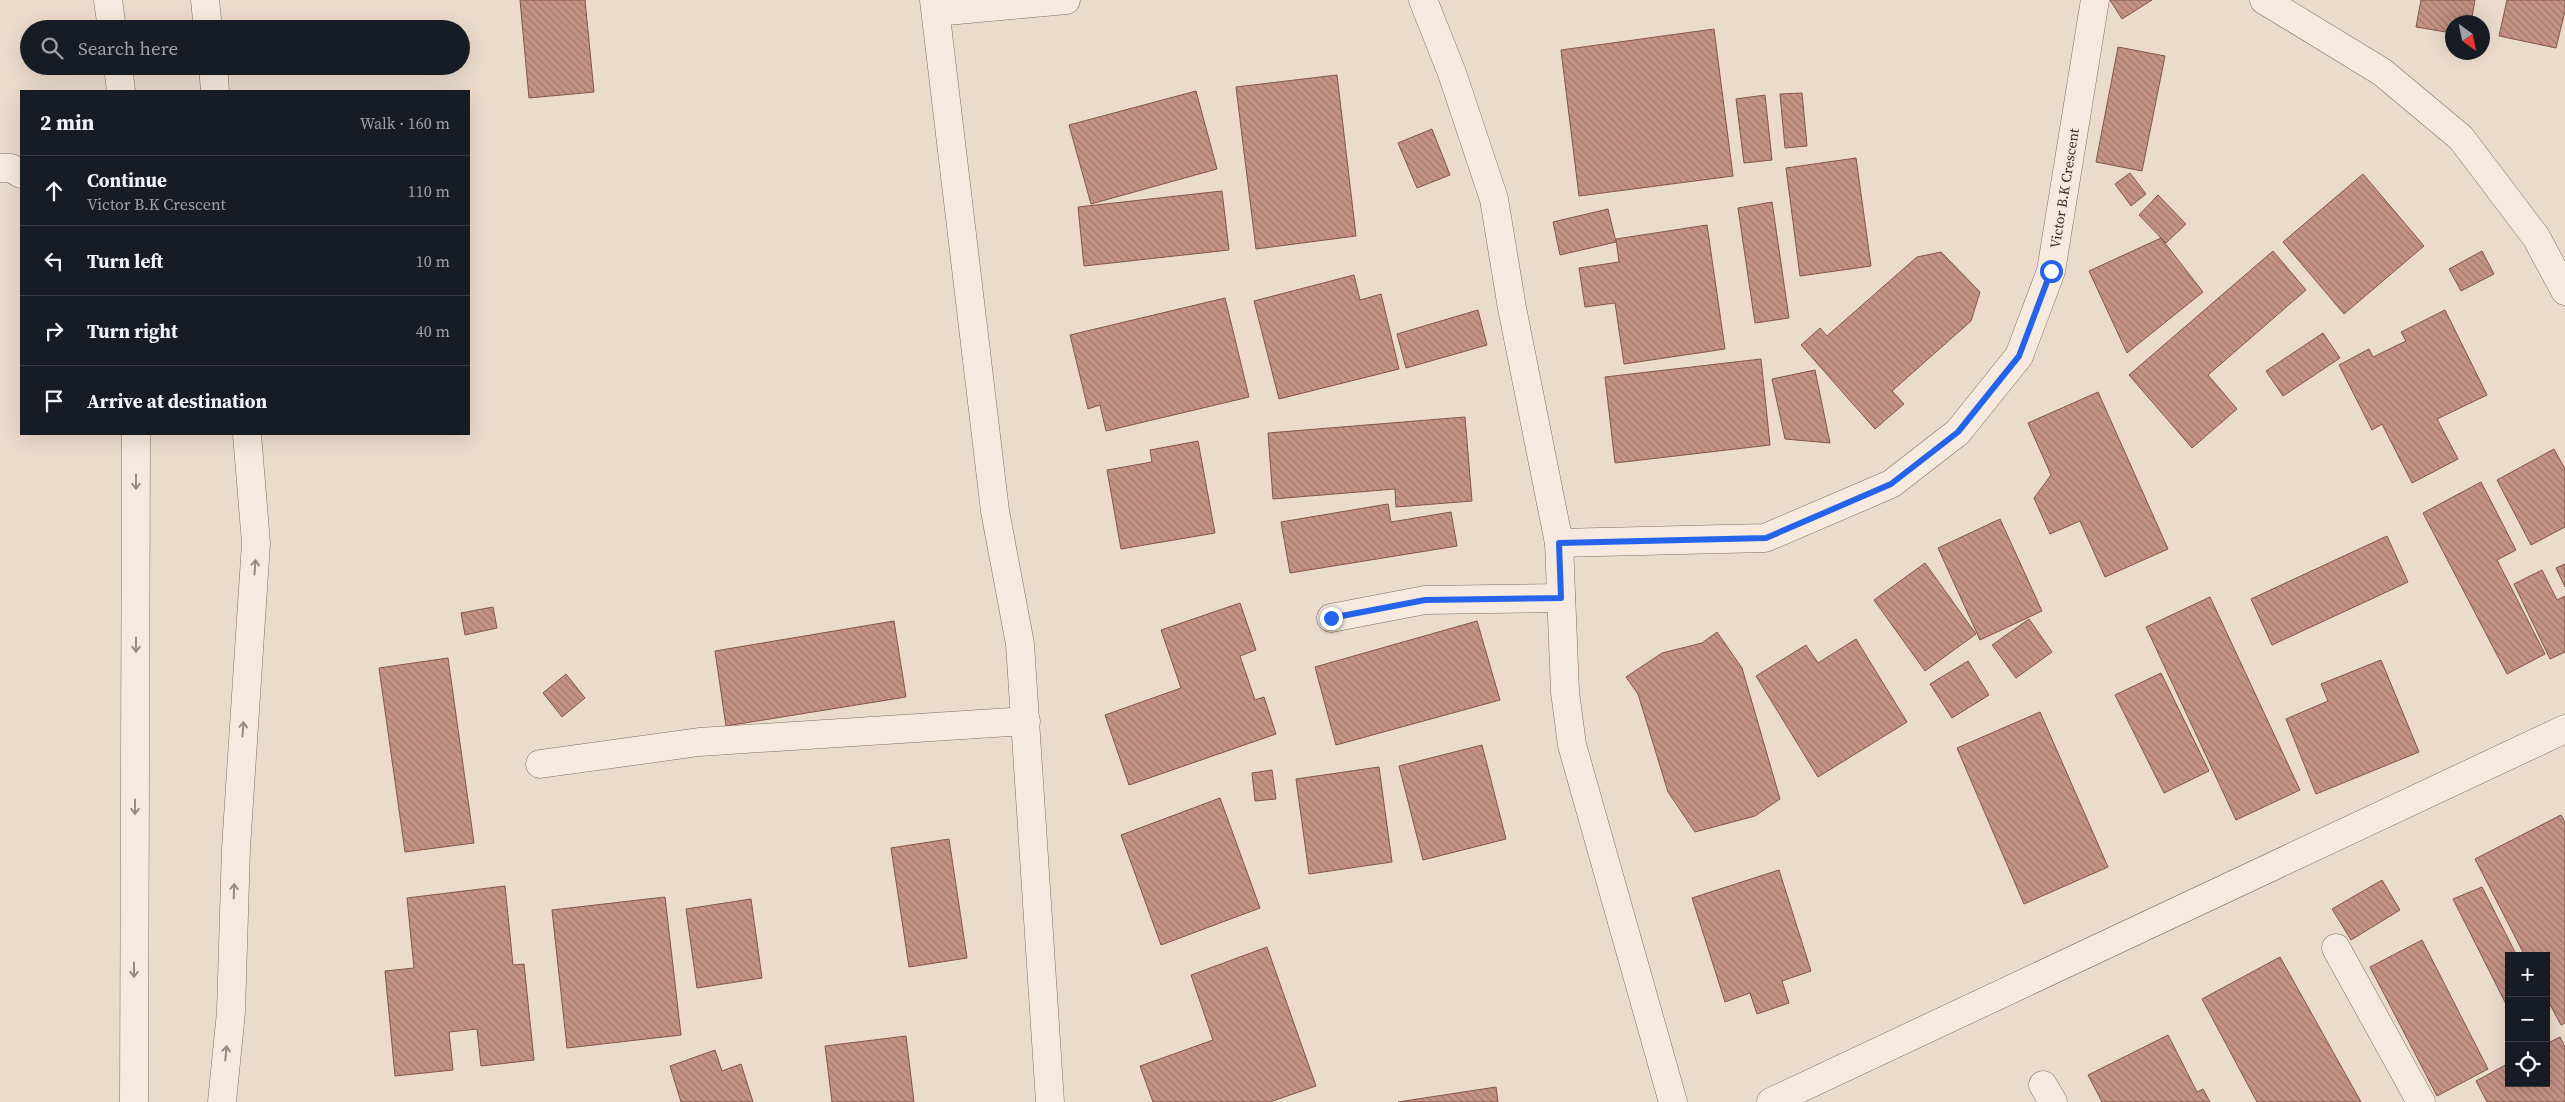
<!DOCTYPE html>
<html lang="en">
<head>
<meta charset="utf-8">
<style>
  :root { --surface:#171b24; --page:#20242c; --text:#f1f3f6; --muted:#9ea1a6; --line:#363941 }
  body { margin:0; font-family:"Source Serif 4",serif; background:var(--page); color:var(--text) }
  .controls { position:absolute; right:15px; bottom:15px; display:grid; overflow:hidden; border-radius:0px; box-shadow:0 5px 20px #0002 }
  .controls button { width:45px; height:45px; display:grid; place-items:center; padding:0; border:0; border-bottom:1px solid var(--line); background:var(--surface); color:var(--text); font:25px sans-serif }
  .compass { position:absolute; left:2445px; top:15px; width:45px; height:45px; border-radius:50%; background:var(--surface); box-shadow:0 5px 20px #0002; rotate:147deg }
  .stop { position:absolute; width:15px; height:15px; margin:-11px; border:4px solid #2563eb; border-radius:50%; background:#fff }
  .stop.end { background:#2563eb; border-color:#fff; box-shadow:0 1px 5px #0008 }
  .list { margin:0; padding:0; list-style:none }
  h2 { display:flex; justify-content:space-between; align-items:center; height:65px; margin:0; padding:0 20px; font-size:21px }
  h2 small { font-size:16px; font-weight:400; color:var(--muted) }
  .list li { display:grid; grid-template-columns:32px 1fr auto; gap:15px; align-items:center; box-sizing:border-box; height:70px; padding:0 20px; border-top:1px solid var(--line) }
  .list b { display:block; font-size:19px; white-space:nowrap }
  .list p { margin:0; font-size:16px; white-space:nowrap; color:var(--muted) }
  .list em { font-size:16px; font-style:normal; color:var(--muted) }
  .icon { flex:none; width:28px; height:28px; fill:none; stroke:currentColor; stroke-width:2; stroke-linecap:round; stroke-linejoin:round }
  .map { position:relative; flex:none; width:2565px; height:1102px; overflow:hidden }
  .search { position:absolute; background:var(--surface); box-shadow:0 5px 20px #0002; left:20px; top:20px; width:450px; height:55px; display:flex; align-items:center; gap:12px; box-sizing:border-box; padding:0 18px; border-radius:28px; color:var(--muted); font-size:19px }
  .panel { position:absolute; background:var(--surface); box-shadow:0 5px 20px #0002; left:20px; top:90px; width:450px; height:345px; border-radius:0px }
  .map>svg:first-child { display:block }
  .building { fill:url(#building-back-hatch); stroke:#835549 }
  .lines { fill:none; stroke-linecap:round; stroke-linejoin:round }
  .minor-casing { stroke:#866d61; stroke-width:29 }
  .minor { stroke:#f6eade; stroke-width:28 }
  .oneway { stroke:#978a80 }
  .route { stroke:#2563eb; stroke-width:6 }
  .labels { text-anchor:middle; stroke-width:4; stroke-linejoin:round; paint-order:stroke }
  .street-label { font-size:14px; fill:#382922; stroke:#f3e7da }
</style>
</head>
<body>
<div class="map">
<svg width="2565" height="1102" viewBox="0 0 2565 1102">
  <defs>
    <pattern id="building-back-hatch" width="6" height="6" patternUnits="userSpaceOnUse" patternTransform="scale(1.25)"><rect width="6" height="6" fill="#c59385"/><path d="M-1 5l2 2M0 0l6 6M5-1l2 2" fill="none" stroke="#a1786c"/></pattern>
  </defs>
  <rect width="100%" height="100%" fill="#ebdbcb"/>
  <path class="building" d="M520,0H585L594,92L529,98Z
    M2110,0H2152L2122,19Z
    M2421,0H2475L2471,22H2452V33L2416,27Z
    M2507,0H2565V11L2556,48L2499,36Z
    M1714,29L1733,176L1579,196L1561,50Z
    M2118,47L2165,56L2142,171L2096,162Z
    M1337,75L1356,236L1256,249L1236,87Z
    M1196,91L1217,169L1091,204L1069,125Z
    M1802,93L1807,146L1785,148L1780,94Z
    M1765,95L1772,160L1744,163L1736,99Z
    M1432,129L1450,175L1417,188L1398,143Z
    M1856,158L1871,266L1800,276L1786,168Z
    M2130,173L2146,194L2131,206L2115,184Z
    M2363,174L2424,246L2344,314L2283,242Z
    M1222,191L1229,250L1084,266L1078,207Z
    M2158,195L2186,224L2166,243L2139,215Z
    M1772,202L1789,318L1755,323L1738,208Z
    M1608,209L1616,242L1560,255L1553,222Z
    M1707,225L1725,349L1624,364L1615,303L1585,307L1579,268L1619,262L1616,239Z
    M2161,238L2203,292L2127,353L2089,271Z
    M2273,251L2306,290L2208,375L2237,409L2192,448L2129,375Z
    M2482,251L2494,274L2461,291L2449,269Z
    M1941,252L1980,292L1971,321L1892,391L1904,404L1875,429L1801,345L1820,328L1827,336L1917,257Z
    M1354,275L1360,300L1381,294L1399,369L1279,399L1254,301Z
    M1225,298L1249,397L1106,431L1100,405L1088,409L1070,335Z
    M1478,310L1487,345L1406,368L1397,334Z
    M2445,310L2487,395L2437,419L2458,459L2412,483L2382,424L2372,430L2339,365L2369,349L2373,357L2406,341L2401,332Z
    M2323,333L2340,358L2283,396L2266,371Z
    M1761,359L1770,445L1615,463L1605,377Z
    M1815,370L1830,443L1785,439L1772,379Z
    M2098,392L2168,549L2105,577L2080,521L2050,534L2034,498L2051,475L2028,423Z
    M1465,417L1472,501L1396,507L1395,489L1273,499L1268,433Z
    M1198,441L1215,533L1121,549L1107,470L1152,462L1150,450Z
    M2554,449L2565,469V527L2531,545L2497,480Z
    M2481,482L2516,550L2497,560L2545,654L2507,674L2423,513Z
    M1388,504L1391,522L1451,512L1457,546L1290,573L1281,522Z
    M2000,519L2042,611L1980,640L1938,548Z
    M2387,536L2408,582L2272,645L2251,599Z
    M1925,563L1976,634L1925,671L1874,600Z
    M2565,564V587L2556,568Z
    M2542,570L2557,600L2565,596V652L2550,659L2514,584Z
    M2210,597L2300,790L2236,820L2146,627Z
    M1240,603L1256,650L1240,656L1255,700L1264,697L1276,734L1129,785L1105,715L1181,688L1161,630Z
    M493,607L497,628L465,635L461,613Z
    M2029,619L2052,652L2016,678L1992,645Z
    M894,621L906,697L726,726L715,651Z
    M1477,621L1500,700L1336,745L1315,667Z
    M1717,632L1742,668L1780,799L1755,816L1695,832L1668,792L1638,694L1626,677L1662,653L1702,643Z
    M1856,639L1907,722L1818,777L1756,676L1806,645L1818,663Z
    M448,658L474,843L405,852L379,668Z
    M2381,660L2419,752L2316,794L2286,719L2328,701L2321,684Z
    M1968,661L1989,695L1952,718L1930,684Z
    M2161,673L2209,771L2164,793L2115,695Z
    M566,674L585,698L562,717L543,693Z
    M2040,712L2108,867L2024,904L1957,748Z
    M1482,745L1506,839L1423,860L1399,766Z
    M1379,767L1392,862L1309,874L1296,779Z
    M1272,770L1276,799L1255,801L1252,773Z
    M1220,798L1260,908L1161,945L1121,835Z
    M2561,815L2565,822V1023L2561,1025L2546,997V956H2525L2475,859Z
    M949,839L967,958L909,967L891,848Z
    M1779,870L1811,971L1782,981L1789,1003L1757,1014L1750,993L1725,1002L1692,898Z
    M2382,880L2400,910L2351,940L2332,909Z
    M505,886L513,965L524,964L534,1060L481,1066L477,1029L449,1032L453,1070L395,1076L385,971L414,968L407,898Z
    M2482,887L2517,956H2509V1010L2453,899Z
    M665,897L681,1035L567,1048L552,910Z
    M751,899L762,978L697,988L686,909Z
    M2422,940L2488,1069L2437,1096L2370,967Z
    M1267,947L1316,1086L1270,1102H1153L1140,1066L1213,1040L1191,975Z
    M2280,957L2361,1102H2257L2202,999Z
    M2168,1035L2197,1092L2203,1089L2210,1102H2102L2088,1075Z
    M906,1036L914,1102H832L825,1046Z
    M2560,1037L2565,1047V1102H2487L2476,1081L2509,1063V1083H2546V1044Z
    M715,1050L722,1071L741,1064L753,1102H681L670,1066Z
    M1496,1087L1498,1102H1398Z"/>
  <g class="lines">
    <g class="minor-casing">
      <g id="minor">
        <path d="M108,0L112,29"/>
        <path d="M205,0L208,29"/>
        <path d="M934,0L995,511L1020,644L1050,1102"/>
        <path d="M1423,0L1452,73L1494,199L1512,308L1559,543L1565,692L1572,745L1673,1102"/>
        <path d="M2264,0L2382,72L2461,138L2536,237L2565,291"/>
        <path d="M936,12L1066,0"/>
        <path d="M118,66L121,91"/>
        <path d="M213,66L215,91"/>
        <path d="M0,168H11L21,174"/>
        <path id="s1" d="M1559,543L1765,538L1891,484L1958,432L2019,356L2051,271L2095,0"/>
        <path d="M1331,618L1425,600L1561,598"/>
        <path d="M540,764L699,742L1026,721"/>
        <path d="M2336,948L2421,1102"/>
        <path d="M2043,1085L2053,1102"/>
        <path d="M134,1102L136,434"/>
        <path d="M222,1102L231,1012L236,848L256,543L247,434"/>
        <path d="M1771,1102L2565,729"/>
      </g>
    </g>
    <use href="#minor" class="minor"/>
  </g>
  <defs><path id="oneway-shaft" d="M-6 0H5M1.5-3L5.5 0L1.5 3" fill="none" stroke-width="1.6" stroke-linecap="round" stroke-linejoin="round" transform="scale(1.25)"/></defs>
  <g class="oneway">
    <use href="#oneway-shaft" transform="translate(136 482) rotate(90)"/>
    <use href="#oneway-shaft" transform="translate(255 567) rotate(-86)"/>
    <use href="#oneway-shaft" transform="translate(136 645) rotate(90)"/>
    <use href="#oneway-shaft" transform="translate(243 729) rotate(-86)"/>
    <use href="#oneway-shaft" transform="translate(135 807) rotate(90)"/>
    <use href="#oneway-shaft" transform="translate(234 891) rotate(-88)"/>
    <use href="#oneway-shaft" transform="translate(134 970) rotate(90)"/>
    <use href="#oneway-shaft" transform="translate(226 1053) rotate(-84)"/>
  </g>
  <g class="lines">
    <path class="route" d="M1331,618L1425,600L1561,598L1559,543L1766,538L1891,484L1958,432L2019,356L2051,271"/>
  </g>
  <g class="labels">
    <g class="street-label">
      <text dy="5" stroke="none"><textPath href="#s1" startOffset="700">Victor B.K Crescent</textPath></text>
    </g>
  </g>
</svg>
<div class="controls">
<button>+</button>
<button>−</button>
<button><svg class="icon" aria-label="locate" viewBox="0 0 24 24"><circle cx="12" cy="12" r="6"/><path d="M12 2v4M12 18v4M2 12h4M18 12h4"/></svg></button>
</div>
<svg class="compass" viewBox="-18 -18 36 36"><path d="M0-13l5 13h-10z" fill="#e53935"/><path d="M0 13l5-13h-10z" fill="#9ea1a6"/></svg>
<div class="stop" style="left:2051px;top:271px"></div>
<div class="stop end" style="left:1331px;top:618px"></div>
<div class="search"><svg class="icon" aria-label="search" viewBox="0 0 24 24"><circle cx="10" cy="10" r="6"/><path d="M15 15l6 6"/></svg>Search here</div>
<section class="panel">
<h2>2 min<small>Walk · 160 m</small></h2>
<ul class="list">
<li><svg class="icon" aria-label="ahead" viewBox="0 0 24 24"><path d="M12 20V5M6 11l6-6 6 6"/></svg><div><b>Continue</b><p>Victor B.K Crescent</p></div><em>110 m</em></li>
<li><svg class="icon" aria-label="left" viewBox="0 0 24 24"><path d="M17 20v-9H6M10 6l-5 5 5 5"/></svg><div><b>Turn left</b></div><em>10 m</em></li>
<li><svg class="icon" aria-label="right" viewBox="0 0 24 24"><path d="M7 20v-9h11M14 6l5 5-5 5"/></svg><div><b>Turn right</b></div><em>40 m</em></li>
<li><svg class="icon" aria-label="arrive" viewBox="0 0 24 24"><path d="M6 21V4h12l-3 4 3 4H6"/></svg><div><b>Arrive at destination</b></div></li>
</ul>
</section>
</div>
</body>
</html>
